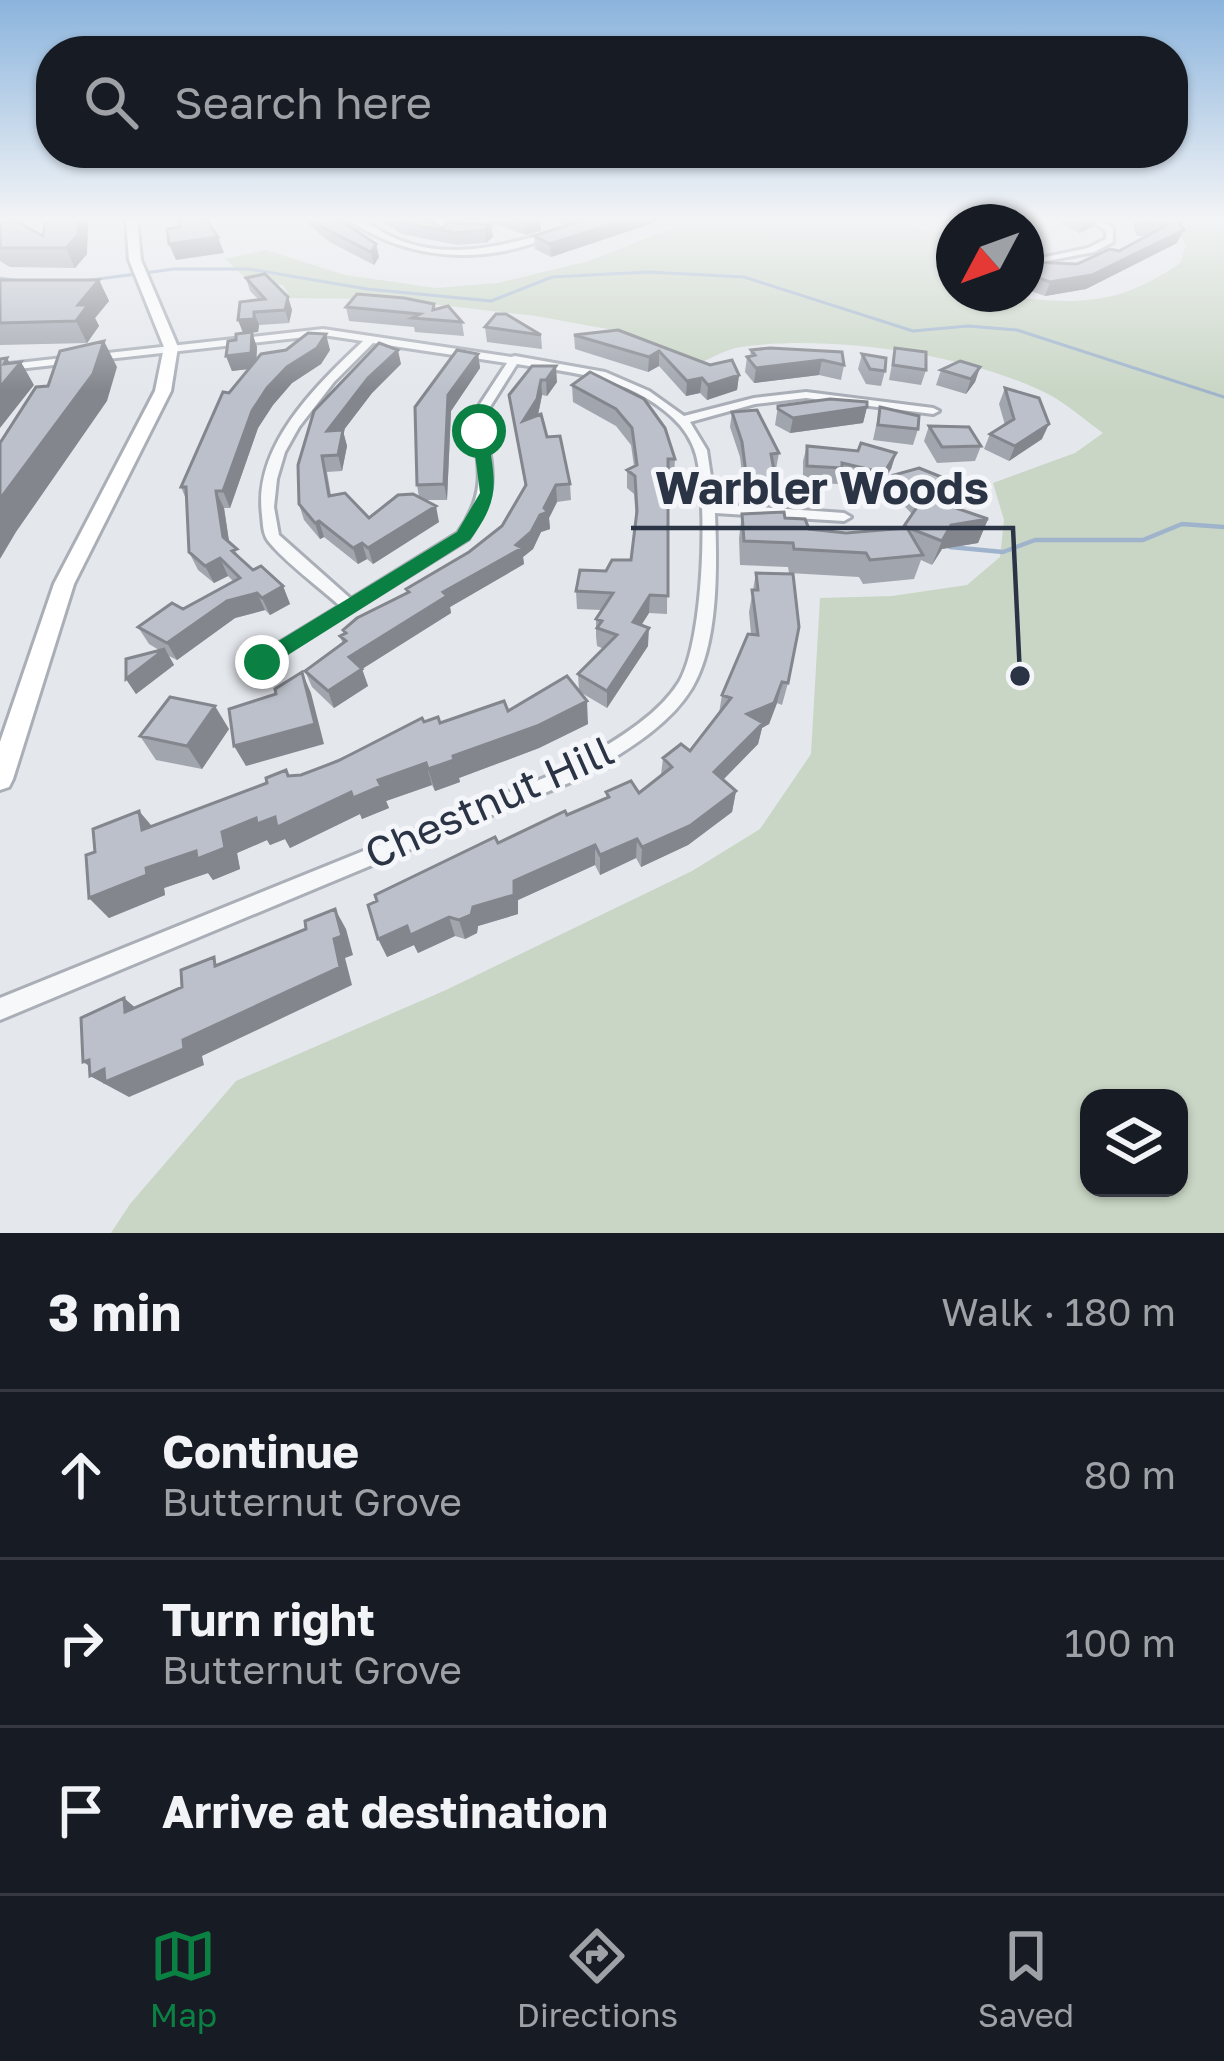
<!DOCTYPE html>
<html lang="en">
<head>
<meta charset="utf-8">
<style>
  :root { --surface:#171b24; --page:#20242c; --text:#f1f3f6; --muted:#9ea1a6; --line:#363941; --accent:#0b8043 }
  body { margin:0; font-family:"Golos Text",sans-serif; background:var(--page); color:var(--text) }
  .controls { position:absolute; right:36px; bottom:36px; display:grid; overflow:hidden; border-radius:24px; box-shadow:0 3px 9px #0004 }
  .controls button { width:108px; height:108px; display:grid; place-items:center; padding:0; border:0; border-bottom:3px solid var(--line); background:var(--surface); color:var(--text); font:60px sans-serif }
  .compass { position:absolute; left:936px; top:204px; width:108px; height:108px; border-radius:50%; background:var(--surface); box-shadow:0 3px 9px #0004; rotate:229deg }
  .stop { position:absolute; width:36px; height:36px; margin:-27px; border:9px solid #0b8043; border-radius:50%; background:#fff }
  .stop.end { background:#0b8043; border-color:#fff; box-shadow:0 3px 12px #0008 }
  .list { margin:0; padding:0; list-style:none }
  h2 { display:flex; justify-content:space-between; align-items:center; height:156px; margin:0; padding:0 48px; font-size:51px }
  h2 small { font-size:39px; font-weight:400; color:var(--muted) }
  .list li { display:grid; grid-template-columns:78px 1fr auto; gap:36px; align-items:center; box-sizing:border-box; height:168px; padding:0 48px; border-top:3px solid var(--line) }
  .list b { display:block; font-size:45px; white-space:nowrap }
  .list p { margin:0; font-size:39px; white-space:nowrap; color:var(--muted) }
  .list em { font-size:39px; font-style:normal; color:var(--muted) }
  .icon { flex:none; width:66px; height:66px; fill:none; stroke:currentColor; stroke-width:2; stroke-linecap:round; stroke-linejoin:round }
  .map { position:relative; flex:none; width:1224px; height:1233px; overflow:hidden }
  .search { position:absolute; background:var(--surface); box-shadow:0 3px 9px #0004; left:36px; right:36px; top:36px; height:132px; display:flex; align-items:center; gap:30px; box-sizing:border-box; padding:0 42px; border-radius:48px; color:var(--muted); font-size:45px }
  .sheet { height:660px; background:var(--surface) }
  nav { display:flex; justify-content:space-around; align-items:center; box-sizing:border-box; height:168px; border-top:3px solid var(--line); background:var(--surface); font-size:33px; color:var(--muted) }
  nav a { display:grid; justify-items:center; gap:6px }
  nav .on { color:var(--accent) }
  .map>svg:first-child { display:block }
  .green { fill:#c9d6c5; fill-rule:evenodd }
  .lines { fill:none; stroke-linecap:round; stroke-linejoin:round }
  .stream-far1 { stroke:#9fb4cc; stroke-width:3 }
  .stream { stroke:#9fb4cc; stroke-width:4.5 }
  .minor-casing { stroke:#a9aeb7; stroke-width:6 }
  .secondary-casing { stroke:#a9aeb7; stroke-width:6 }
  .minor { fill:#f7f8fa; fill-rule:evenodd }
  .secondary { fill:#fff; fill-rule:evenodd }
  .wall { fill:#a1a5ae }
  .shaded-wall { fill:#83868d }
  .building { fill:#bbc0ca; stroke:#83868d; stroke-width:3 }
  .route { fill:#0b8043 }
  .labels { text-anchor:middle; stroke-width:10; stroke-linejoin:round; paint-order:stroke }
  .street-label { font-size:42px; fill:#2b3445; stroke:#f4f6f9 }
  .leader { fill:none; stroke:#2b3445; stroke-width:4.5 }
  .callout-dot { fill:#2b3445; stroke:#f4f6f9; stroke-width:4.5 }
  .callout-label { font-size:45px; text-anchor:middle; font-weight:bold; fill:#2b3445; stroke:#f4f6f9; stroke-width:10; stroke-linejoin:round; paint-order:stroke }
</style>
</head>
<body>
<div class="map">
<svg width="1224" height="1233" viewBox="0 0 1224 1233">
  <rect width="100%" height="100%" fill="#e4e7ec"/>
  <path class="green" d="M696,218H887L927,231L954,232V294C1047,294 1095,323 1180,263L1186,245L1178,233L1154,218H1224V1233H111L130,1204L236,1081L446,990L692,871L760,829L811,754L820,598L892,596L967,585L1000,557L1004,520L993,483L1075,453L1103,433C1086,421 1068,405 1050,395C970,354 830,334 741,347C726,349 712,358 698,364L613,330L536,316L386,299L290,298L283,285L250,282L225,259L266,250L345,275L436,288L498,283L589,261ZM1089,1098H1179V1188H1089Z"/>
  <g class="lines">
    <path class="stream-far1" d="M0,278L18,281
      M83,281L174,269H249L367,289L491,301L552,277L648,272L744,277L913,331L968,326L1017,330L1224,397"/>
    <path class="stream" d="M950,547L1003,552L1035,540H1143L1182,524L1224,527"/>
    <g class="minor-casing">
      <path id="minor" d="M346,218C365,218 382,234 399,240C450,260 502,246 552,232L556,234C488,266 408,262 346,218Z
        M1089,218H1099L1113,228V242L1094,252L1036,263V259L1088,248L1106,239V231Z
        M323,329L511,357L515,356L605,372L649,391L684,416L754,398L806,392L933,408L939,411L933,414L806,398L755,404L690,422L707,450L715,504L844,513L851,517L844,521L715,513C717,565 719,643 692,688C668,728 621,753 583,777L0,1020V998L571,767C608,744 655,720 679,682C704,640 708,501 696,455C692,440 683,427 672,417C627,376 573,373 517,364L483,418C493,472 501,490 468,539L262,667L256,665L254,661L256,657L340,606C319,587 285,562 269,542C263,535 263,525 262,515C253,445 317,385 363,341L323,335L0,371V365ZM373,343L507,363L471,418C479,465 488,491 458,533L351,599L279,535L274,507L277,479L285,452L299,427L334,382Z"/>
    </g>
    <g class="secondary-casing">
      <path id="secondary" d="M126,218H137L141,260L178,347L171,391L74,584L13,779L9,787L0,790V742L54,584L155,391L164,347L129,260Z"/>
    </g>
    <use href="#minor" class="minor"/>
    <use href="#secondary" class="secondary"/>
  </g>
  <path class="wall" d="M0,218H38L20,223L43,236L46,218H88L87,254L75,268L10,267L0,261Z
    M306,218H337L376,244L379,257L374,265L328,241L307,223Z
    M377,218H425L443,229L491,225L493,237L486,243L457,245L402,234Z
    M479,218H540L541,231L525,235Z
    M543,218H579L560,224Z
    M1052,218H1096L1093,227L1079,233Z
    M1131,218H1176L1177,243L1086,289L1045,296L1028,290L1027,276L1032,262L1077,264L1119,251L1145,236H1137Z
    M659,221L551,257L535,249L534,236Z
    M246,278L288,297L292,310L289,323L259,325L258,332L246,333L257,347L256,360L330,350L321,364L292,383L273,405L258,428L230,508H224L229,542L242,561L253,570L283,586L290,604L270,615L265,610L235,618L177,660L169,656L174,665L136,694L126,679L159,650L149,644L138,627L183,609L233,581L228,576L214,583L198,570L189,552L186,499L181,487L229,393L249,369L232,371L226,356L243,333L258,299L250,291Z
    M0,280H99L109,301L95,318L99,326L87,343L0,345Z
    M346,307L435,310L462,322L464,336L415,332L414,327L349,321Z
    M485,327L541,335L542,349L487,342Z
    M618,330L739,375L737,390L707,400L700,393L686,396L659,366L648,372L575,349L574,335Z
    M770,348L844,365L841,380L819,375L754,383L745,372L747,357L750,356L751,350Z
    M895,348L926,370L921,385L889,380Z
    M478,354L480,368L451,411L447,500H425L439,522L373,564L367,559L358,564L324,537L320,539L304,520L299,504L314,411L401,364L372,393L343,431L347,446L342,471L327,472L331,495L369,518L419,497L417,485L415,407Z
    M862,354L885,371L881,386L866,384L858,369Z
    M532,366L557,382L547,396L542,395L538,415L547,437L570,484L571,500L557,502L549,518L550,529L541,532L533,549L523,557L524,564L450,607L451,613L362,669L368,686L334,708L312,687L305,671L343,644L340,636L344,634L343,630L407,593L406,589L469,552L502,526L525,487L509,395Z
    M980,367L975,382L966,394L936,385L941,370Z
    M590,372L675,459L674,476L668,477L667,614L649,613L641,625L648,646L607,708L580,692L588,724L539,748L459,778L460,782L435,791L432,785L386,801L389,808L362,819L360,814L290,848L285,839L270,845L267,840L237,853L240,869L213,880L208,873L164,888L165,895L109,918L89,898L139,811L152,826L267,783L286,770L290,776L301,775L424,722L440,723L508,711L579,691L578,674L604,649L597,646L596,636V619L601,610L577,609L576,591L606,571L631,560L636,520L634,494L627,488V470L634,466L631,445L616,426L573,402L572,385Z
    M1005,388L1042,439L1009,461L984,449L990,434L1005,425L999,404Z
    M778,406L867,407L863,423L790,433L775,425Z
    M880,407L918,429L913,445L873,440Z
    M732,412L779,453L776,469H774L776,481L773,497H745L740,457L730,427Z
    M929,426L981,446L975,461L937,463L924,441Z
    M807,446L896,453L891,469L879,488L839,479L838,484L803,482V461Z
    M894,475L943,485L945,504L988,519L978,543L942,549L932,565L921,560L914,579L863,584L859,577L789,573L788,567L740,565L739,538L742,514L809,529L846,533L903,528L912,514L889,490Z
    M756,573L788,683L782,705L777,703L769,724L762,728L758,744L723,780L736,791L732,812L688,845L641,867L636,858L600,875L595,865L518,900V914L478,926L477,933L465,939L455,936L418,953L414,945L387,957L498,843L606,798V792L639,793L661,775L663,758L690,751L719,713L722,695L751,634L749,612Z
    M229,729L202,769L156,760L140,736Z"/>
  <path class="shaded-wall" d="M0,218H38L4,228Z
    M79,218H88L87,254L75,268L66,248Z
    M540,218L541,231L525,235L524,223Z
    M559,218H579L560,224Z
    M629,218H659V221L551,257L550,244Z
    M981,218H998L992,222H974Z
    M1089,218H1096L1093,227L1079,233L1084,221Z
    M491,225L493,237L486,243L485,230Z
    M1184,230L1177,243L1086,289L1045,296L1050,282Z
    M218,237L224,253L176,260L169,244Z
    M376,244L379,257L374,265L371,252Z
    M99,280L109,301L95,318L99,326L87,343L76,321L78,305Z
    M288,297L292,310L289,323L285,310Z
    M254,312L259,325L258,332L243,333L238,320Z
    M252,332L257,347L256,368L232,371L226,356Z
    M326,334L330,350L321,364L292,383L273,405L258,428L230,508L223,491L252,411L267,388L287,367Z
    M104,341L117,367L107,401L16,532L0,559V499Z
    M398,350L401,364L372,393L343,431L347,446L342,471L338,455L327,431L368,378Z
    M659,351V366L648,372L649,357Z
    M478,354L480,368L451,411L447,500L444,484L448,395Z
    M7,358L14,371L21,362L34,385L0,428V387L4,364Z
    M822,360L819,375L754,383L756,368Z
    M556,366L557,382L547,396L546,380Z
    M980,367L975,382L966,394L971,379Z
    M739,375L737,390L707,400L708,385Z
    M702,378L700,393L686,396L687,381Z
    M541,380L542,395L538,415L523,421Z
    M867,407L863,423L790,433L793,418Z
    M1049,424L1042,439L1009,461L1015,446Z
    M896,453L891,469L879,488L884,473Z
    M556,485L557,502L549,518L550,529L541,532L533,549L523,557L524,564L450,607L451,613L362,669L368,686L334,708L328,691L349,657L443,592L516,545L544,508Z
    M216,491L224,508L231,554L223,537Z
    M950,492L944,508L914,515L920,500Z
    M436,506L439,522L373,564L368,548Z
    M988,519L978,543L942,549L932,565L942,541L951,525Z
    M319,521L324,537L320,539L315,523Z
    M362,543L367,559L358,564L353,548Z
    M220,558L228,576L214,583L205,566Z
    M283,586L290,604L270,615L262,598Z
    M257,593L265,610L235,618L177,660L167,643L227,601Z
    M650,595L649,613L632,640L633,622Z
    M649,628L648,646L607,708V691Z
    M165,649L174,665L136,694L126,679Z
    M302,672L311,693L324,744L246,766L234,746Z
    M782,682L777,703L769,724L762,728L758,744L710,793L714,772L747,714Z
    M587,701L588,724L539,748L459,778L460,782L435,791L428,769L453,756Z
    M215,706L229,729L202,769L187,746Z
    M426,763L432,785L386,801L389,808L362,819L360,814L290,848L285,839L270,845L267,840L237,853L240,869L213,880L208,873L164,888L165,895L109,918L89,898L222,832L256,818Z
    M736,791L732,812L688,845L641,867L642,847Z
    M139,811L157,833L142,830Z
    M637,839L636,858L600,875V855Z
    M595,845V865L518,900V914L478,926L477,933L465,939L459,920L473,907L514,881Z
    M335,909L346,929L353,955L345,958L352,985L202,1056L204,1065L129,1097L90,1076L99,1072L83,1062L183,1040L334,939Z
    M449,917L455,936L418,953L414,945L387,957L378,939L407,926Z
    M124,998L145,1016L125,1012Z"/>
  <path class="building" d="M0,218H10L43,236L46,218H79L78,235L66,248H0Z
    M178,218H205L218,237L169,244L167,229L180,227Z
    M313,218H337L376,244L371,252L324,228Z
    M394,218H425L443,229L448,222L491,225L485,230L455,233L399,222Z
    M511,218H540L524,223Z
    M588,218H629L550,244L534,236Z
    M1141,218H1176L1184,230L1092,275L1050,282L1033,276L1032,262L1077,264L1110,249L1119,251L1167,225L1143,223Z
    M265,274L288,297L285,310L254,312V319L238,320L240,302L265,299L246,278Z
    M0,280H99L78,305H88L76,321L0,323Z
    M357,294L404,298L434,304L433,310L448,306L462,322L412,318L420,314L346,307Z
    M496,314H506L541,335L485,327Z
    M618,330L710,365L732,360L739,375L708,385L702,378L687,381L659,351L649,357L574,335Z
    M252,332L251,353L226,356L228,341L236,340V334Z
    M308,333L326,334L317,348L287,367L267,388L252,411L223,491H216L223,537L237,549L232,551L253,570L261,566L283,586L262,598L257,593L227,601L167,643L138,627L172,603L183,609L240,578L220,558L205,566L189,552L186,487H181L223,392L229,393L261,354L286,350Z
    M104,341L93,374L0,499V443L36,387L48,386L60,351Z
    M379,343L398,350L368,378L327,431L343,430L338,455L322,456L329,496L345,493L369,518L398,495L413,494L436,506L368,548L362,543L353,548L319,521L315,523L299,504L298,465L314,411Z
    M770,348L842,352L844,365L822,360L756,368L747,357L755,355L751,350Z
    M895,348L926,352V370L893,365Z
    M457,350L478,354L448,395L444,484L417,485L415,407Z
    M862,354L886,358L885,371L870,369Z
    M7,358L4,364L21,362L0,387V359Z
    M960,361L980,367L971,379L941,370Z
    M532,366H556L546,380H541L537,399L523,421L541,414L547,437L560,436L570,484L556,485L544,508L548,512L540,515L531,532L516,545L522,548L443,592L447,596L349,657L362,669L328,691L305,671L346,641L340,636L346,633L343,630L357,618L409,592L406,589L469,552L502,526L526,485L509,395Z
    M590,372L644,399L665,428L675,459H668V596L650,595L633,622L649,628L607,691L578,674L617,635L597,628L602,621L596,619L613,593L576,591L580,570L606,571L612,560H631L637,511L635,476L627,470L637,465L632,428L616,409L572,385Z
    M1005,388L1039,398L1049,424L1015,446L990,434L1014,419Z
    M830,399L867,402V407L793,418L778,409V406Z
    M880,407L919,416L918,429L878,425Z
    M757,410L779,453L771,454L776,481H747L742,442L732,412Z
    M929,426L969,427L981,446L942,447Z
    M861,443L896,453L884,473L842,463V468L807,466V446L858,451Z
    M919,468L944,478L943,485L950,492L927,498L924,497L920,500L894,475Z
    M924,497L988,519L951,525L942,541L904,526Z
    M784,512L785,518L805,519L809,529L846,533L907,528L923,555L870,560L866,553L794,549L793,543L744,541L742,514Z
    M756,573L793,574L799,627L788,683L782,682L774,703L747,714L763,723L714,772L736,791L691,825L642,847L637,839L600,855L595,845L514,881V895L473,907L471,915L459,920L449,917L410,935L407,926L378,939L368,905L377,901L375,895L495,837L498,843L565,811L567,815L609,797L606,792L631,781L639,793L672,767L663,758L681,744L690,751L731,698L722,695L748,634L758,635L752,590H758Z
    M165,649L126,679V659Z
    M302,672L315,724L234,746L229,709L276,694L275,689Z
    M567,676L587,701L537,726L453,756L454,760L428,769L426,763L378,780L381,786L353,798L351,792L277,827L275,817L257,824L256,818L222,832L225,848L197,859L196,851L146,868L147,875L89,898L86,855L95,852L93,829L139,811L142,830L267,783L266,778L286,770L288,776L301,775L338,761L422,718L424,722L438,717L440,723L504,701L508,711Z
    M170,697L215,706L187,746L140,736Z
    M335,909L342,936L334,939L340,967L183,1040L184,1049L105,1082L104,1069L90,1076L89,1060L83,1062L81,1018L124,998L125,1012L182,987L181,970L214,957L215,966L306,929L305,921Z"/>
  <linearGradient id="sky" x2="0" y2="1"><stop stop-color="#8bb4dd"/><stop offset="0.56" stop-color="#f3f4f6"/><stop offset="1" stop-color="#f3f4f6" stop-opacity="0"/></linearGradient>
  <rect width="1224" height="391" fill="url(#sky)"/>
  <path class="route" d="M479,427L487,431C495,482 502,497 470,540L269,667H254V656L457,532L480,493L472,431Z"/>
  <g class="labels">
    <g class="street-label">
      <text transform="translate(489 802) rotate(-24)" y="15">Chestnut Hill</text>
    </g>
  </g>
  <path class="leader" d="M1020 676L1013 528H631"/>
  <circle class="callout-dot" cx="1020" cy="676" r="12"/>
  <g class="callout-label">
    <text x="822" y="504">Warbler Woods</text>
  </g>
</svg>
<div class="controls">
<button><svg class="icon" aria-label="layers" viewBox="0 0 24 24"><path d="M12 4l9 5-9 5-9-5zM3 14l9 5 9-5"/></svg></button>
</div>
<svg class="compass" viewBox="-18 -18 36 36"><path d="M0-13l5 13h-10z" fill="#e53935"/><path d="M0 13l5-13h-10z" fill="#9ea1a6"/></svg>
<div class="stop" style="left:479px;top:431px"></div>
<div class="stop end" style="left:262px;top:662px"></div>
<div class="search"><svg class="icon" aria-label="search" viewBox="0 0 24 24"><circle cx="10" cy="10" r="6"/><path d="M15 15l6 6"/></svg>Search here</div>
</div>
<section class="sheet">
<h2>3 min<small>Walk · 180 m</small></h2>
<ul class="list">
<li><svg class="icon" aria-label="ahead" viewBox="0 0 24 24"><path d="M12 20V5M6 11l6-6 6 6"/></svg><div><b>Continue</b><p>Butternut Grove</p></div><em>80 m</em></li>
<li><svg class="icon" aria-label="right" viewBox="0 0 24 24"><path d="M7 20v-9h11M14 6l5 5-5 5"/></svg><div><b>Turn right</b><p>Butternut Grove</p></div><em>100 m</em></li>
<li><svg class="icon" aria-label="arrive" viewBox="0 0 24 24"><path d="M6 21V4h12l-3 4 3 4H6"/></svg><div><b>Arrive at destination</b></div></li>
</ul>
</section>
<nav>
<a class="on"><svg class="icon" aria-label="map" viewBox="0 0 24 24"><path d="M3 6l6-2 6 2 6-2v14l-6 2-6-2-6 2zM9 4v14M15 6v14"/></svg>Map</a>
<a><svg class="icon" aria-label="directions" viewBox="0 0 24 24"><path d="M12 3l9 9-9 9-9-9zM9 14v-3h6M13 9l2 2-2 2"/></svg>Directions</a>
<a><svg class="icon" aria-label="saved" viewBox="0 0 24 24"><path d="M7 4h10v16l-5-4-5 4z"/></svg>Saved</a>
</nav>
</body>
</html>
